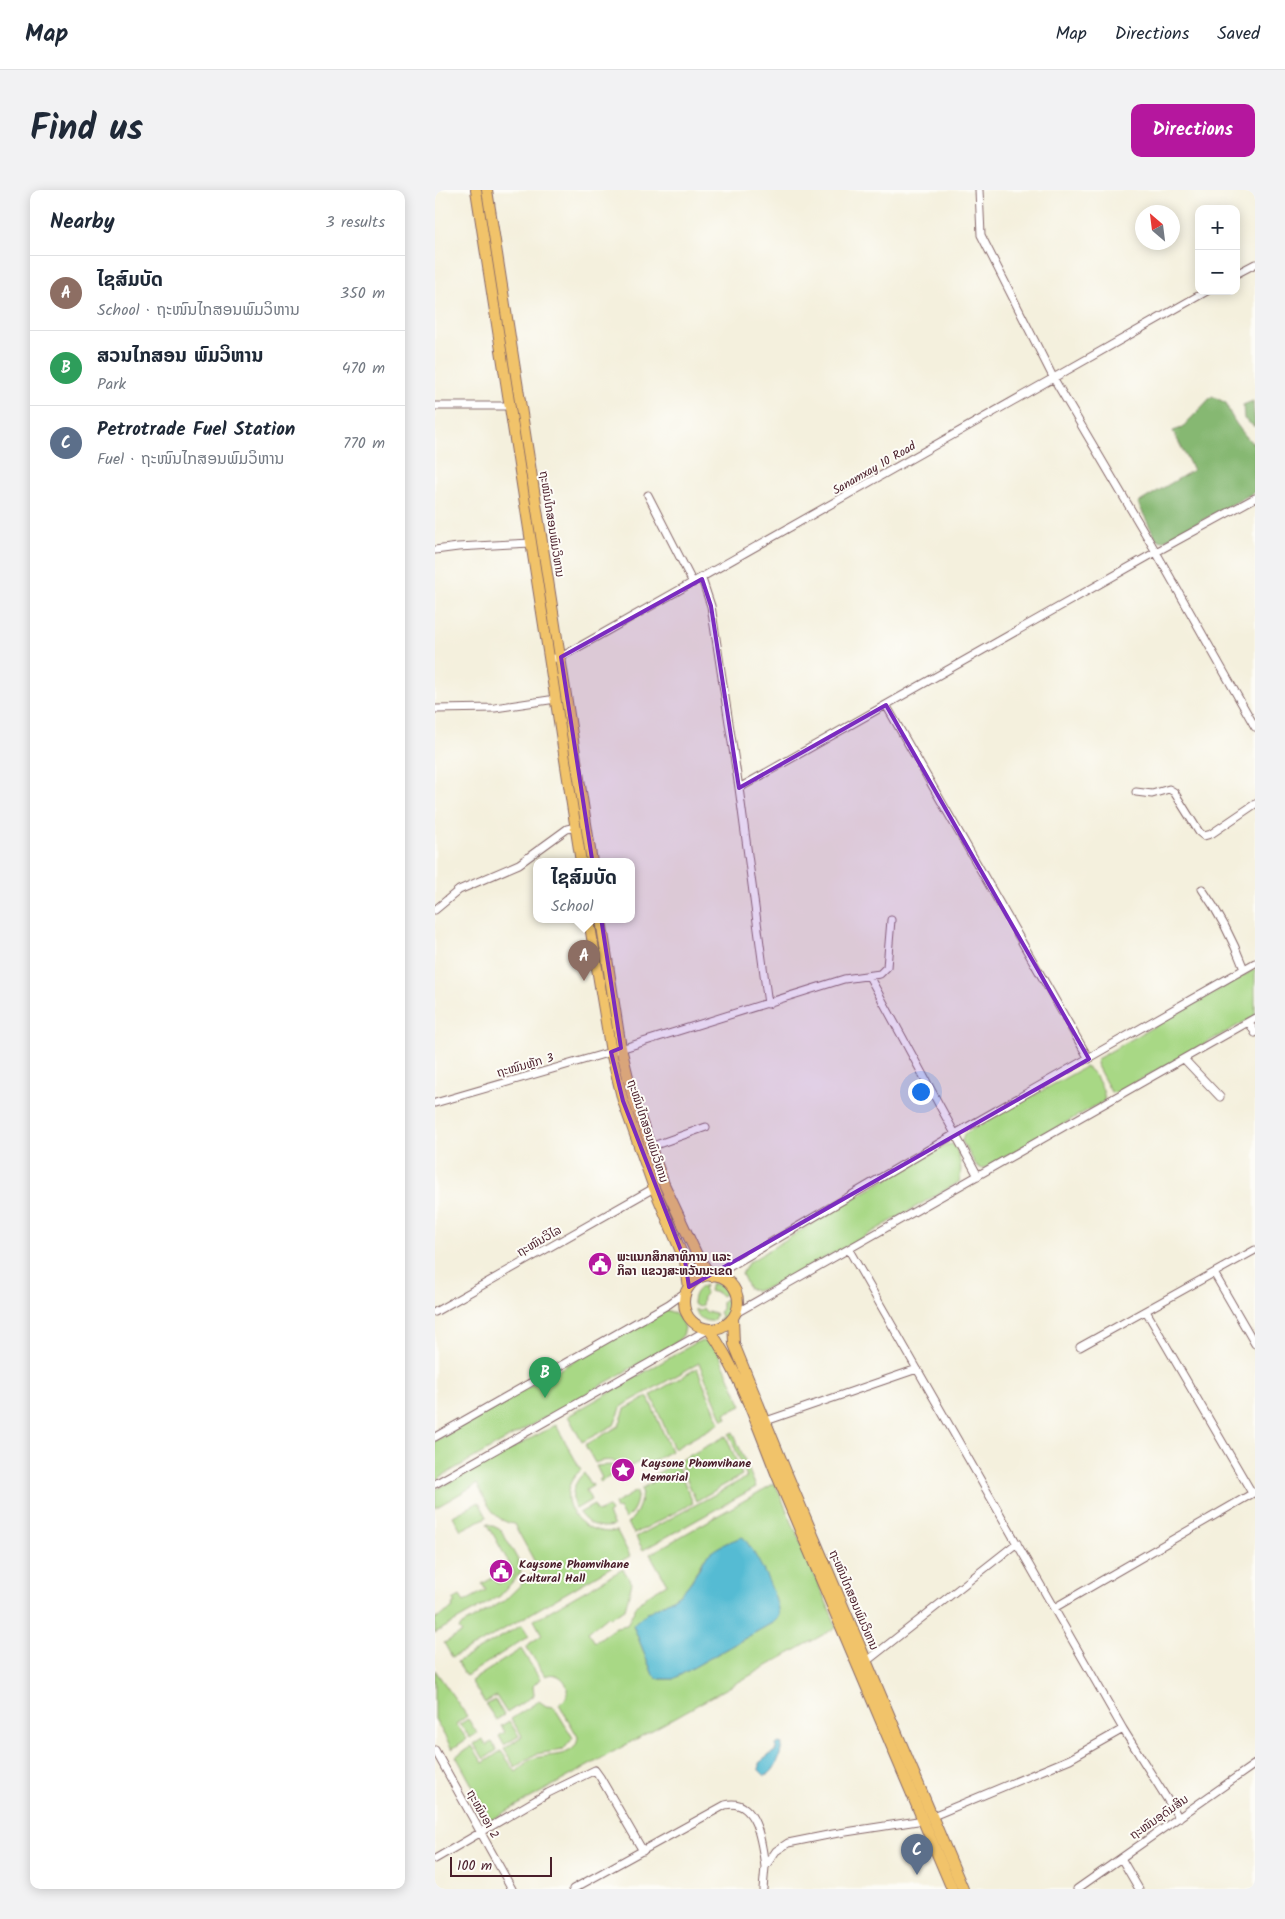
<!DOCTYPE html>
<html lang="en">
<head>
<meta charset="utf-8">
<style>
  :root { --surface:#fff; --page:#f2f2f3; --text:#1f2937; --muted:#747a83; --line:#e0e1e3; --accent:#b5179e }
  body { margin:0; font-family:Kalam,"Noto Sans Lao",sans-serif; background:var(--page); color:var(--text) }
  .controls { position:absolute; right:15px; top:15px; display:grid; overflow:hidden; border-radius:10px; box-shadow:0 2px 12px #0003 }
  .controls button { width:45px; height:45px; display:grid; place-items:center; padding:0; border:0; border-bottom:1px solid var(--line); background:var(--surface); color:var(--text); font:25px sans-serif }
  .compass { position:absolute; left:700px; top:15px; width:45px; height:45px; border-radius:50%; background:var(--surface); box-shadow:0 2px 12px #0003; rotate:332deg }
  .scale { position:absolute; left:15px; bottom:12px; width:102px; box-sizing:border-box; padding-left:5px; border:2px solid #4a1f2b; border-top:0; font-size:14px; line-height:18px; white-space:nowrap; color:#4a1f2b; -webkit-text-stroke:4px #fdfcf7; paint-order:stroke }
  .you { position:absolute; left:485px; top:901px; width:18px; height:18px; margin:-12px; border:4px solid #fff; border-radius:50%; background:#1a73e8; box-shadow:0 0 0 8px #1a73e833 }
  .badge { display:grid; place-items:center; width:32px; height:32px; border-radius:50%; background:var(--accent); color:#fff; font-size:16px; font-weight:700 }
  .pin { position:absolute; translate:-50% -41px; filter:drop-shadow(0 1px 2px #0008) }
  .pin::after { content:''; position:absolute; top:26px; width:18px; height:15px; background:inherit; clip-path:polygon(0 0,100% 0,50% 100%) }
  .popup { position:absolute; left:98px; top:668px; width:102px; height:65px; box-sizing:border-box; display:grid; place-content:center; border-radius:10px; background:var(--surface); filter:drop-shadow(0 1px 4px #0005); font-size:16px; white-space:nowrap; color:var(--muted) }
  .popup b { font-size:19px; color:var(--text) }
  .popup::after { content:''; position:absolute; left:50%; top:100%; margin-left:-10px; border:10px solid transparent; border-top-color:var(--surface) }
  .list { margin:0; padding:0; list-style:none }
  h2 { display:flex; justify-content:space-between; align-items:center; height:65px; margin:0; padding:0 20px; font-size:21px }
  h2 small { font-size:16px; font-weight:400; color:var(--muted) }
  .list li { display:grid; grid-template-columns:32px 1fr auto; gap:15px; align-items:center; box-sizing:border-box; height:75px; padding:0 20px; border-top:1px solid var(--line) }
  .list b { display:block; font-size:19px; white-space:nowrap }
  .list p { margin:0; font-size:16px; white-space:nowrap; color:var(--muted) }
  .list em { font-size:16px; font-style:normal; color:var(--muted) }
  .map { position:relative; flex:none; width:820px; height:1699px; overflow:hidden; border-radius:10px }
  header { display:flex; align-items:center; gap:30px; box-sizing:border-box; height:70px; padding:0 25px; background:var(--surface); border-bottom:1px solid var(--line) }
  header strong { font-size:24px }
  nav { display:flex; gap:28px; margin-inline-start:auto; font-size:18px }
  .intro { display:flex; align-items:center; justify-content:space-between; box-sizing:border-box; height:120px; padding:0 30px }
  h1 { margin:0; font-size:35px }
  .button { padding:12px 22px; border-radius:10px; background:var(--accent); color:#fff; font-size:18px; font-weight:700 }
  main { display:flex; gap:30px; padding:0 30px }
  aside { flex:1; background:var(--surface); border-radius:10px; box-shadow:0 2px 12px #0003 }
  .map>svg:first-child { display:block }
  .green { fill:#a8d885; stroke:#797c58; fill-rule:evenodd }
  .forest { fill:#86b872; stroke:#686c4e }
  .water { fill:#55bbd3; stroke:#506d7f }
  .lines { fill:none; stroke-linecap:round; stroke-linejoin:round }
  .minor-casing { stroke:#866869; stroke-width:9 }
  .highway-casing { stroke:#866869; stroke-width:12 }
  .minor { stroke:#fff; stroke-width:7 }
  .highway { stroke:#f1c36a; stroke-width:10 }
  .marked { fill:#7b2cbf; fill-opacity:0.2; stroke:#7b2cbf; stroke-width:4; stroke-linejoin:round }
  .labels { text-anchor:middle; stroke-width:4; stroke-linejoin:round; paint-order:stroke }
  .street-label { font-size:12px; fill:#4a1f2b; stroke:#fdfcf7 }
  .poi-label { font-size:12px; font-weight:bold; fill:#4a1f2b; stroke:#fdfcf7; text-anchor:start }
</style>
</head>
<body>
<header>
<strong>Map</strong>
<nav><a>Map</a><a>Directions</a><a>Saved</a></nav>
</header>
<div class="intro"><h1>Find us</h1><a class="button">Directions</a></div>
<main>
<aside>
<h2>Nearby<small>3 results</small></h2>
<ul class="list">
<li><span class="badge" style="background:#8d6e63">A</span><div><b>ໄຊສົມບັດ</b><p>School · ຖະໜົນໄກສອນພົມວິຫານ</p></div><em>350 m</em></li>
<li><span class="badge" style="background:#2e9e5b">B</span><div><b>ສວນໄກສອນ ພົມວິຫານ</b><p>Park</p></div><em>470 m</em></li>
<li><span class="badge" style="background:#5c6f8a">C</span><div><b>Petrotrade Fuel Station</b><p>Fuel · ຖະໜົນໄກສອນພົມວິຫານ</p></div><em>770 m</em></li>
</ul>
</aside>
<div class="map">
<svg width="820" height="1699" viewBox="0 0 820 1699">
  <rect width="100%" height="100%" fill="#fdfcf7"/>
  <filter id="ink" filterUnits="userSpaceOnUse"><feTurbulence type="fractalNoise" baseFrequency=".02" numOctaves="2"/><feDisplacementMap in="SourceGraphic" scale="10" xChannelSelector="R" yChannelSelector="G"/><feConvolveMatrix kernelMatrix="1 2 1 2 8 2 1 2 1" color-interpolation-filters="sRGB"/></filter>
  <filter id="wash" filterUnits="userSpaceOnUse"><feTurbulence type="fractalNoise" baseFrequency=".0096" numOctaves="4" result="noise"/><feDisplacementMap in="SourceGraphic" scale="20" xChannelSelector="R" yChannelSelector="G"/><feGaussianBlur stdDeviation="1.12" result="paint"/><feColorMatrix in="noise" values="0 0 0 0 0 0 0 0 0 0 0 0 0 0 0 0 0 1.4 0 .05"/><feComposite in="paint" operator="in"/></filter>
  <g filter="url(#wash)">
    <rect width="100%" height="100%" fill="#f4f0dd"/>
    <path class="green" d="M820,779V826L681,903L676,902L661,874L662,869Z
      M650,877C658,879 672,902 669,911L548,979L542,977L527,951L529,944Z
      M517,954L520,956C525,968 528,980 524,992L427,1048L337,1096L321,1101L314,1099L307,1084L313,1073L407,1015L511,955Z
      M276,1093L290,1097L295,1106L290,1104L286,1106L283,1103L274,1101Z
      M270,1095L268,1100L271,1104L268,1107L267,1115L264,1117L258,1114C258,1104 262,1099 270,1095Z
      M290,1109L296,1112C297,1122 293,1127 284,1131L286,1126L284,1122L287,1119V1111Z
      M268,1118L271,1122L280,1123L281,1125L278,1131C268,1132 263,1127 259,1119L264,1121Z
      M231,1120C242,1123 246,1128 250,1138L248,1145L242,1152L0,1290V1251L226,1121Z
      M270,1151L280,1155L307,1216L290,1223L292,1228L288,1230L264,1173L187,1216L179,1235L147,1252L133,1226L262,1152Z
      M262,1178L285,1233L239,1259L216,1205Z
      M213,1207L236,1261L209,1276L206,1271L194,1277C183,1271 172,1268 160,1273L150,1255L184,1236L190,1219Z
      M121,1235L146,1280C115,1305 143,1348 182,1341L195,1366L40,1456L17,1467L9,1453L27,1443L24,1439L27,1435L69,1411L99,1382L102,1376L79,1334C58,1331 52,1312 42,1294L0,1318V1300Z
      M298,1242L321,1297L208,1360L201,1347L312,1287L294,1244Z
      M291,1246L307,1285L261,1311L244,1271Z
      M241,1273L258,1313L199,1344L193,1333C203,1324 207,1311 207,1298L218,1292L215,1287Z
      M176,1275L188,1279L165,1292L163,1290L167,1288L161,1276Z
      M149,1283L155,1294L157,1293L158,1296L151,1300L156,1310L141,1319C134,1306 139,1292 149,1283Z
      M340,1293L402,1437L56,1630L21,1566L37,1556L48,1573L66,1561L81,1582C87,1577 92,1570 100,1568C114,1564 142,1568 143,1547L124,1514C126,1512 129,1511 130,1509C138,1497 125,1479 110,1486L91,1456L107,1445L99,1430L188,1379L197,1393L190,1419L175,1428L173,1426L153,1442L160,1452L181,1437L192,1435C203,1409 208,1408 232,1394L215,1364ZM293,1352L337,1433L238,1489H225L218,1485L198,1435C211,1420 232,1415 247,1402C257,1393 261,1381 268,1370C274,1362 285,1357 293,1352Z
      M202,1301C203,1312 199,1322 190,1329L184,1318L181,1319L179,1314Z
      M44,1312L52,1327L26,1340L18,1326Z
      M159,1315L163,1322L173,1317L176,1322L173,1324L179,1336C165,1339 153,1335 144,1323Z
      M52,1333L66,1340L83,1370L86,1382L65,1406L0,1443V1429L18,1418L17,1415L20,1413L18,1410L25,1406L29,1412L51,1400L47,1394L59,1387L63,1394L80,1384Z
      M87,1435L94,1446L31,1486L22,1472Z
      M86,1459L105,1489L98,1496L99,1505L72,1523L61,1506L50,1513L36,1491Z
      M0,1480L32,1526L21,1534L32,1549L17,1559L0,1529Z
      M60,1510L69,1525L61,1530L51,1515Z
      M104,1511L111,1516L119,1517L138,1548L128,1560L101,1564L80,1577L69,1559L87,1546L76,1529Z
      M33,1529L42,1543L35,1548L25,1534Z
      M74,1531L84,1546L69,1555L64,1546L70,1542L66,1536Z
      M47,1549L51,1555L57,1552L62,1560L49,1569L39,1554Z"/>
    <path class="forest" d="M777,206L791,213C796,229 806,241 817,253L820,252V302L734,348L727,351L721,349L703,313L758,280L738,241L747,238Z
      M818,211L820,237L809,229L808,215Z"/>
    <path class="water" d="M308,1347C321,1363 343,1405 344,1426L337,1433L238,1489H225L218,1485L198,1435C210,1420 232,1415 246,1403C256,1394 262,1382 268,1371C276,1358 295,1351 308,1347Z
      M344,1553L347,1554C346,1565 340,1583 330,1586L324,1580V1573L341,1560V1555Z"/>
  </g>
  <g filter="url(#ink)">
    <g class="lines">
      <g class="minor-casing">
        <path id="minor" d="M544,0L546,45L619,189L721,362L820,537
          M801,84L820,74
          M0,216H75
          M213,305L258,393
          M0,360L23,357L96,353
          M267,389L276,416L304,598L333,814
          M115,469L126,467L772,101
          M451,515L654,869
          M0,519L60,518L121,509
          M304,598L721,362L820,308
          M701,602L717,604L734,599L739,602L764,642L769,646L776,644L820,614
          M767,699C785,724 798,750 809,779
          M0,720L24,700L84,674L132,639L141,637
          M434,786L543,986
          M814,832L820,843
          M749,869L785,907
          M0,913L176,862L409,789L445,784L452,777L456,730
          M215,957L271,937
          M414,1060L688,1539L744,1628
          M779,1083L820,1154
          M279,1086L520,944L820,773
          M711,1121L817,1303
          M0,1122L219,998
          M301,1123L820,828
          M645,1157L820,1060
          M331,1231L482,1179
          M0,1247L234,1114L252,1101
          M0,1294L274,1139
          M619,1418L820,1302
          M432,1471L582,1353
          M0,1560L77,1699
          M498,1626L635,1569L688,1539
          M686,1668L704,1699
          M0,1669L113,1603L160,1580L165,1587L208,1661
          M138,1699L290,1615C322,1607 327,1654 330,1677
          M328,1699L330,1677L341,1661L353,1653L398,1644L489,1630
          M642,1699L820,1574"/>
      </g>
      <g class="highway-casing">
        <path id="highway" d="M41,0L146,672
          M52,0L157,672
          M154,730L176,862L188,911L219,998L250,1071L254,1097
          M166,730L186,858L198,908L229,994L262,1065L276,1086
          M249 1112a27 27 0 1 1 54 0a27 27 0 1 1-54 0Z
          M298,1128L299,1154L352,1284L528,1699
          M274,1139C305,1183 323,1238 343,1288L517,1699"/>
      </g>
      <use href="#minor" class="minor"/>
      <use href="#highway" class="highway"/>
    </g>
  </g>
  <path class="marked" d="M267,389L276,416L304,598L451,515L654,869L254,1097L250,1071L188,911L176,862L186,858L126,467Z"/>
  <defs>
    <g id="civic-disc" transform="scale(1.25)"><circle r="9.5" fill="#b5179e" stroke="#fdfcf7"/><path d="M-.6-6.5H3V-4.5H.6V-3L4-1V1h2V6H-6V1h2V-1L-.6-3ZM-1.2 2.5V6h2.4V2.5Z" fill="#fff"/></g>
    <g id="sight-disc" transform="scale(1.25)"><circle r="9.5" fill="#b5179e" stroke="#fdfcf7"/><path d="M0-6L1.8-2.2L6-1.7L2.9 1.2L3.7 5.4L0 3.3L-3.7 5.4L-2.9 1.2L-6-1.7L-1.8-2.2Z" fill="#fff"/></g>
  </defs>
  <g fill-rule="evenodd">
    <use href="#civic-disc" x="165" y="1074"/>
    <use href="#sight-disc" x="188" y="1280"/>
    <use href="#civic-disc" x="66" y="1381"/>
  </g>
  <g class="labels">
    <g class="street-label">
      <text transform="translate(439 278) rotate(-30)" y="4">Sanamxay 10 Road</text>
      <text transform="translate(117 334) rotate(81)" y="4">ຖະໜົນໄກສອນພົມວິຫານ</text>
      <text transform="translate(90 875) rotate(-16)" y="4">ຖະໜົນຫຼັກ 3</text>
      <text transform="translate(213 941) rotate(72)" y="4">ຖະໜົນໄກສອນພົມວິຫານ</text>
      <text transform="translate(104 1051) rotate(-30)" y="4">ຖະໜົນວິໄລ</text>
      <text transform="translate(419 1410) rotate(67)" y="4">ຖະໜົນໄກສອນພົມວິຫານ</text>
      <text transform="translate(48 1624) rotate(61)" y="4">ຖະໜົນອາ 2</text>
      <text transform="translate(724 1627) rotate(-35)" y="4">ຖະໜົນອຸດົມສິນ</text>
    </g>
    <g class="poi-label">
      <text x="182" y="1071">ພະແນກສຶກສາທິການ ແລະ<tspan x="182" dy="14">ກິລາ ແຂວງສະຫວັນນະເຂດ</tspan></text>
      <text x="206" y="1277">Kaysone Phomvihane<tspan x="206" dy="14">Memorial</tspan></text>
      <text x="84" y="1378">Kaysone Phomvihane<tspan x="84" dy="14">Cultural Hall</tspan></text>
    </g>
  </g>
</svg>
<div class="controls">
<button>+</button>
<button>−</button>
</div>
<svg class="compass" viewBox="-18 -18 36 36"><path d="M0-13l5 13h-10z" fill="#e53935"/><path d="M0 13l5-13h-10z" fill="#747a83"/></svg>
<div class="scale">100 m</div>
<div class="you"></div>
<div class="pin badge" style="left:149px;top:791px;background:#8d6e63">A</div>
<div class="popup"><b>ໄຊສົມບັດ</b>School</div>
<div class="pin badge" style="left:110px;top:1208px;background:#2e9e5b">B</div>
<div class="pin badge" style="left:482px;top:1685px;background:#5c6f8a">C</div>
</div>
</main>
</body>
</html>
